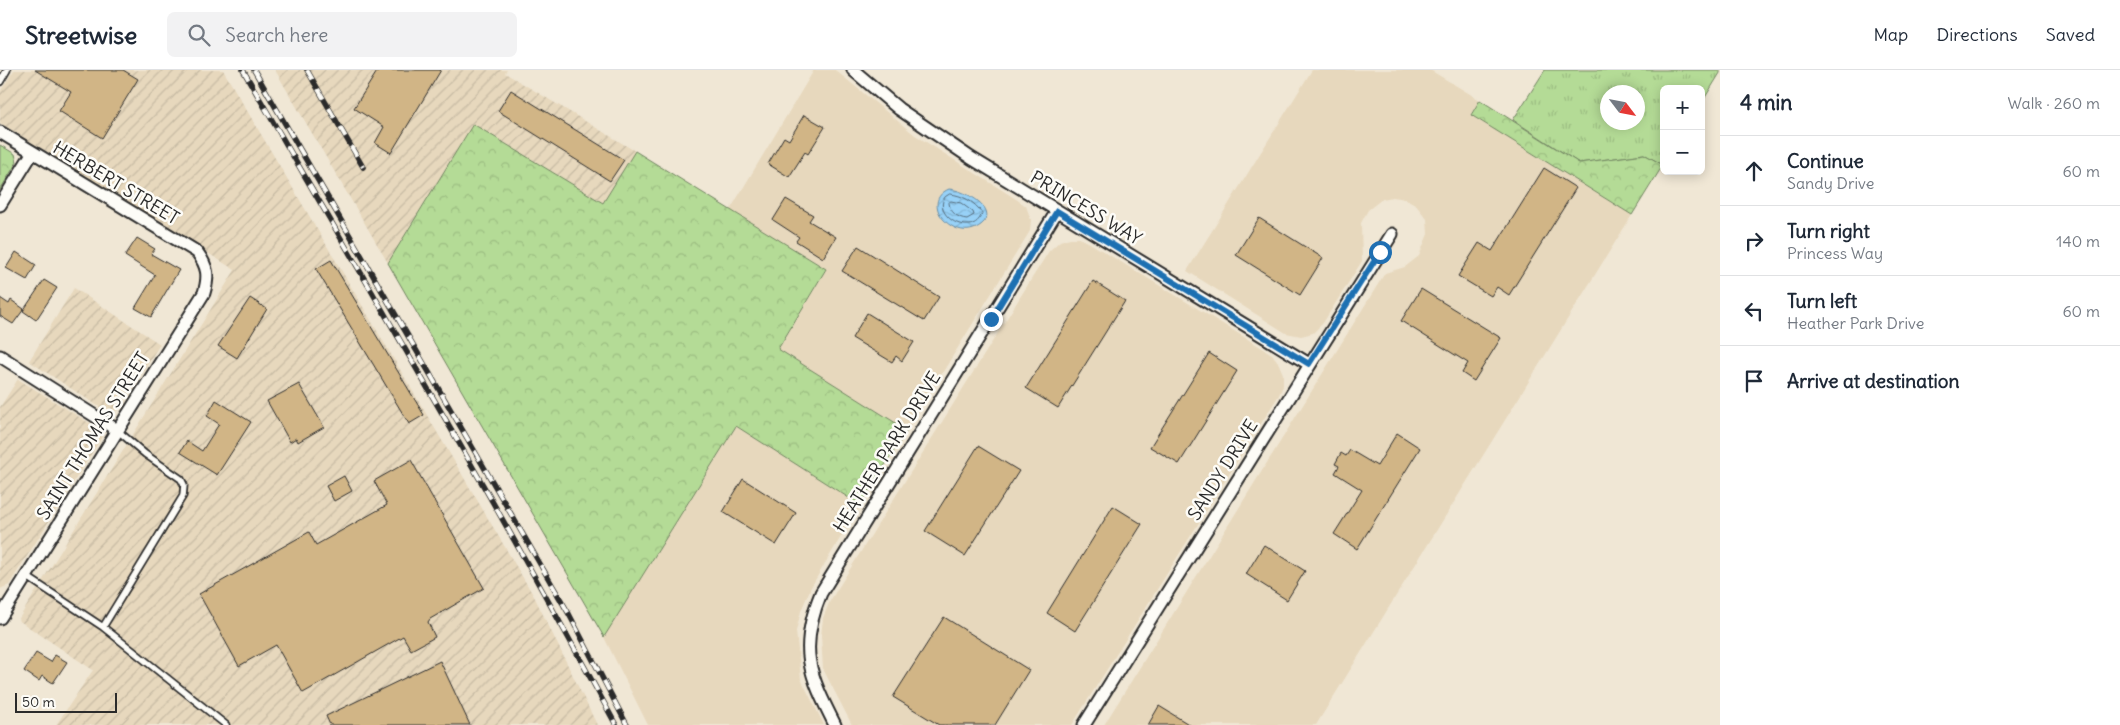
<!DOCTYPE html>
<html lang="en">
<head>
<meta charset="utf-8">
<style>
  :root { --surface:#fff; --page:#f2f2f3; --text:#1f2937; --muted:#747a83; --line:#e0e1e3 }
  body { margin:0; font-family:Delius,sans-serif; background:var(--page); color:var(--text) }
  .controls { position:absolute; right:15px; top:15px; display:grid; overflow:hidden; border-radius:8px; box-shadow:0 2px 12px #0003 }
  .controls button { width:45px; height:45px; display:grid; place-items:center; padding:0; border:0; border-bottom:1px solid var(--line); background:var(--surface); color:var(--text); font:25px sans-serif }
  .compass { position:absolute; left:1600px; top:15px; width:45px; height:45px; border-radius:50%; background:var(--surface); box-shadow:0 2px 12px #0003; rotate:122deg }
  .scale { position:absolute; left:15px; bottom:12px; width:102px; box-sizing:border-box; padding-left:5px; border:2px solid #2b2b2b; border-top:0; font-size:14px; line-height:18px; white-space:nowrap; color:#2b2b2b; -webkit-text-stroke:4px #fdfcf7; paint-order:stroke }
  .stop { position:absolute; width:15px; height:15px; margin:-11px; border:4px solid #1f6fb2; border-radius:50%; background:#fff }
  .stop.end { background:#1f6fb2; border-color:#fff; box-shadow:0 1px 5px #0008 }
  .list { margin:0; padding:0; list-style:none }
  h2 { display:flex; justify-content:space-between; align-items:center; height:65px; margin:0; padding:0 20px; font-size:21px }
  h2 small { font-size:16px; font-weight:400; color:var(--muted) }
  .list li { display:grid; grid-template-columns:32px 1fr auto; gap:15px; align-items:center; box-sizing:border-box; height:70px; padding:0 20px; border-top:1px solid var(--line) }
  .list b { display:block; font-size:19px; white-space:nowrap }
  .list p { margin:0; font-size:16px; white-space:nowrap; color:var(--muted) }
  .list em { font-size:16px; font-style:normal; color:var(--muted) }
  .icon { flex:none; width:28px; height:28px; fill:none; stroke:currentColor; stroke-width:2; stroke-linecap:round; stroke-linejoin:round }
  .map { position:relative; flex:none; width:1720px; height:655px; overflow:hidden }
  header { display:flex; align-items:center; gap:30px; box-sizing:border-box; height:70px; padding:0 25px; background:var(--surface); border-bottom:1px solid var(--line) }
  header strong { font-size:24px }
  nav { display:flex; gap:28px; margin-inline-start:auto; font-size:18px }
  .search { width:350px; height:45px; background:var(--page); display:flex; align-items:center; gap:12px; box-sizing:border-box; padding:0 18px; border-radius:8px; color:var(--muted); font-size:19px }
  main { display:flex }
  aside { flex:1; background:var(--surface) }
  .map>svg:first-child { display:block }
  .built { fill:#e7d8bd }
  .industrial { fill:url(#industrial-furrows) }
  .grass { fill:url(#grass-tufts); stroke:#708360; fill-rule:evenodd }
  .forest { fill:url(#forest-crowns); stroke:#708360 }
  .water { fill:url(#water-waves); stroke:#6c8fa5 }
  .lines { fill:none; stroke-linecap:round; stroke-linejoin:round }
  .shore { stroke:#566d7d; stroke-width:1 }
  .building { fill:#d1b586; stroke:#2b2b2b }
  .lane-casing { stroke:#2b2b2b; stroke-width:9 }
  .street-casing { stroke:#2b2b2b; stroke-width:15 }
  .lane { stroke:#fdfcf7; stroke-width:5.5 }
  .street { stroke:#fdfcf7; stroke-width:11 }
  .rail-casing { stroke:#2b2b2b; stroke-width:5.5 }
  .rail { stroke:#fdfcf7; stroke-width:4; stroke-dasharray:11; stroke-linecap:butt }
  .route { stroke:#1f6fb2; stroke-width:6 }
  .labels { text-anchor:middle; stroke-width:5; stroke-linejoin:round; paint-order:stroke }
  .street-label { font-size:18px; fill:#2b2b2b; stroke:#fdfcf7 }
</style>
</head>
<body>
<header>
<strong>Streetwise</strong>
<div class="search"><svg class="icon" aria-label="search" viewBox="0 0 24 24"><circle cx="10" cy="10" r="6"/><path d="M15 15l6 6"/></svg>Search here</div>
<nav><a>Map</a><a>Directions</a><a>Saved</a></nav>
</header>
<main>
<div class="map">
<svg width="1720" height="655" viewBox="0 0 1720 655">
  <defs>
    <pattern id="industrial-furrows" width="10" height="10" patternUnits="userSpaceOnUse" patternTransform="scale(1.25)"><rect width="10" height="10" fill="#e7d8bd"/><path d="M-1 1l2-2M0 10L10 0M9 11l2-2" fill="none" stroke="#c6baa3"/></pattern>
    <pattern id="grass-tufts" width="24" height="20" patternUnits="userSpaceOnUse" patternTransform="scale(1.25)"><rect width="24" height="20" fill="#b4db96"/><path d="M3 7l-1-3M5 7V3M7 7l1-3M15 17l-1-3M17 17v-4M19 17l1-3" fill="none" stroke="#9bbc81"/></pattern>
    <pattern id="forest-crowns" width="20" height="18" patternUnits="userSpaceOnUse" patternTransform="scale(1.25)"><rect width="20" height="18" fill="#b4db96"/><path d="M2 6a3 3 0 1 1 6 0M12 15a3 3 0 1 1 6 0" fill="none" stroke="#9bbc81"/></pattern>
    <pattern id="water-waves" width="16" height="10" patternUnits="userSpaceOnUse" patternTransform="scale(1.25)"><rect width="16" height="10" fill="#97d1f7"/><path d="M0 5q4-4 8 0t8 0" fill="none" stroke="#82b4d4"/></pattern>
  </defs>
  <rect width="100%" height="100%" fill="#f0e7d5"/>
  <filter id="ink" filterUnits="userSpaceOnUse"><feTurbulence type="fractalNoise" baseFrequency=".02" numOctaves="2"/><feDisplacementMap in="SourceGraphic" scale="10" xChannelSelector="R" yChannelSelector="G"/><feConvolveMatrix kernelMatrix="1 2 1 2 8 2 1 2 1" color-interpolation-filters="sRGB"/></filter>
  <g filter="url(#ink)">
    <path class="built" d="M814,0H835L915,65L1016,129L1026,136L1031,150L1030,161L907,360L778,279L826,199L730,140Z
      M1312,0H1430L1480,30L1471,45L1632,145L1316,655H1104L1385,203L1405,197L1419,186L1428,164L1427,149L1415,134L1406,129L1393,127L1382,129L1368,140L1361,153L1362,191L1323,253L1313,263L1301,266L1286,263L1187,201Z
      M1070,168H1079L1088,172L1272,284L1278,292L1283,304V316L1279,325L1072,655H852L823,599L821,566L823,548L830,531L1049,181L1060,171Z
      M736,356L860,435L811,517L801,541L796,561L801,609L824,655H648L604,567Z"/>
    <path class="industrial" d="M14,0H223L535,528L597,655H56L93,600L18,550L235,200L0,53V22Z
      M275,0H507L505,3L635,81L603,133L473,54L388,193Z
      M74,218L160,274L118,340L107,342L29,291Z
      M18,309L99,359L102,367L9,515L0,519V337Z"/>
    <path class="grass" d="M1545,0H1720V3L1701,34V19H1664L1663,95L1644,84L1579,93L1513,50ZM1608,22H1638V52H1608Z"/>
    <path class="forest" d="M1480,30L1579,93L1644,84L1663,95L1632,145L1471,45Z
      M473,54L603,133L635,81L826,199L778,279L907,360L860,435L736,356L604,567L388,193Z
      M0,75L15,84L17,92L0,120Z"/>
    <path class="water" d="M949,119C966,120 1006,142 976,158C952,170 919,132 949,119Z"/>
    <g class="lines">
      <path class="shore" d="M950,124C962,125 975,132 982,143C974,170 931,146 945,127Z
        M951,131L961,133L973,142L974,145L967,149C957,148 950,142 949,133Z"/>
    </g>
    <path class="building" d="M35,0H123L138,9L102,68L59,41L71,22Z
      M378,0H441L391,83L375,73L384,57L354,38Z
      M511,20L624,90L610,111L498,41Z
      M804,45L825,57L808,84L805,82L789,107L768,94L784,67L789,70Z
      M1544,98L1576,118L1509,225L1497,217L1491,226L1458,206L1479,173L1492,181Z
      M786,129L813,145L809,151L836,167L823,188L796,171L799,167L773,150Z
      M1259,148L1323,188L1300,225L1236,185Z
      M137,168L155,179L151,184L179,200L151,247L135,238L155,205L125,186Z
      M858,176L939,227L924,251L842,201Z
      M16,182L36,195L27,210L6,198Z
      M331,190L424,345L409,354L316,199Z
      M44,210L57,218L36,250L23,241Z
      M1093,211L1125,231L1058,338L1026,318Z
      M1421,219L1501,268L1474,311L1462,303L1468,293L1401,251Z
      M0,228L9,234L11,230L24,239L13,254L0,246Z
      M250,228L267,239L237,288L218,276Z
      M867,243L914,272L902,291L896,286L892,292L852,268Z
      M1209,283L1237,301L1179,394L1150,377Z
      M299,314L324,357L298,372L296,368L290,372L267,331Z
      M216,330L251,352L217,405L180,382L187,371L202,381L219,354L207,346Z
      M1397,363L1420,378L1357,479L1334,464L1362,420L1335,403L1339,396L1335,394L1341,383L1346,386L1350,380L1377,396Z
      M978,376L1019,401L965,486L925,461Z
      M411,390L484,518L430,549L428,552L435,567L411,580L403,566L303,623L276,575L239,596L199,524L309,462L316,475L387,435L374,411Z
      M344,406L352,421L334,431L326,416Z
      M743,409L796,443L776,475L723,442Z
      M1113,436L1142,454L1075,561L1047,543Z
      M1264,475L1305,501L1287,530L1246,504Z
      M944,547L1029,600L995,655H939L893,627Z
      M36,583L51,592L55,585L67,592L53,613L42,606L39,611L24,601Z
      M440,591L470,655H330L326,646Z
      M1159,636L1190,655H1148Z"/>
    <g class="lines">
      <g class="lane-casing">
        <path id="lane" d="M0,12L7,0
          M26,506L103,557L226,655
          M103,557L183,426L184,415L181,409L145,384L117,360"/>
      </g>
      <g class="street-casing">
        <path id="street" d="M853,0L899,39L971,88L1309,294
          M0,62L197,182C208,197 209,206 204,223L0,548
          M0,135L33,82
          M0,286L117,360
          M835,655C809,604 798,579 821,523L1057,141
          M1084,655L1392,164"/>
      </g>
      <use href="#lane" class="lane"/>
      <use href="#street" class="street"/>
      <g class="rail-casing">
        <path id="rail" d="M243,0C369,217 497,434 616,655
          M254,0L569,544L627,655
          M307,0L363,97"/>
      </g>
      <use href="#rail" class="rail"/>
    </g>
  </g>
  <g class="lines" filter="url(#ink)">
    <path class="route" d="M991,249L1057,141L1309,294L1380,182"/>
  </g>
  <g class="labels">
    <g class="street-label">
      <text transform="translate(116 113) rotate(31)" y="6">HERBERT STREET</text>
      <text transform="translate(1086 138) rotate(31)" y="6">PRINCESS WAY</text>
      <text transform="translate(93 366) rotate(-58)" y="6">SAINT THOMAS STREET</text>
      <text transform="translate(887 382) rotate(-58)" y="6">HEATHER PARK DRIVE</text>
      <text transform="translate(1223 400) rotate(-58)" y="6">SANDY DRIVE</text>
    </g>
  </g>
</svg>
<div class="controls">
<button>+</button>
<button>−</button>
</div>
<svg class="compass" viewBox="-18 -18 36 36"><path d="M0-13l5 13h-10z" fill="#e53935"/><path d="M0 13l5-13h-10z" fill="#747a83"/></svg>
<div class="scale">50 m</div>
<div class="stop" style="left:1380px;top:182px"></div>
<div class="stop end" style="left:991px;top:249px"></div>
</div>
<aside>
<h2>4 min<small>Walk · 260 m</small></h2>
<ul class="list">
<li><svg class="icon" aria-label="ahead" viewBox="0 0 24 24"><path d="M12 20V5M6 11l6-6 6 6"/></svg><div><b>Continue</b><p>Sandy Drive</p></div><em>60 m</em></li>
<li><svg class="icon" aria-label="right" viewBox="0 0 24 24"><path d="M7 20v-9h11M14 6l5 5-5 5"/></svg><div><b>Turn right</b><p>Princess Way</p></div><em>140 m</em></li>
<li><svg class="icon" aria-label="left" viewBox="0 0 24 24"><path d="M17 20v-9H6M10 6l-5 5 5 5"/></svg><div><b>Turn left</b><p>Heather Park Drive</p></div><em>60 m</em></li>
<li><svg class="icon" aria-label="arrive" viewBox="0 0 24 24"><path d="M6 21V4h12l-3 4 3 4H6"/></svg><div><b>Arrive at destination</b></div></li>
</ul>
</aside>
</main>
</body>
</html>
